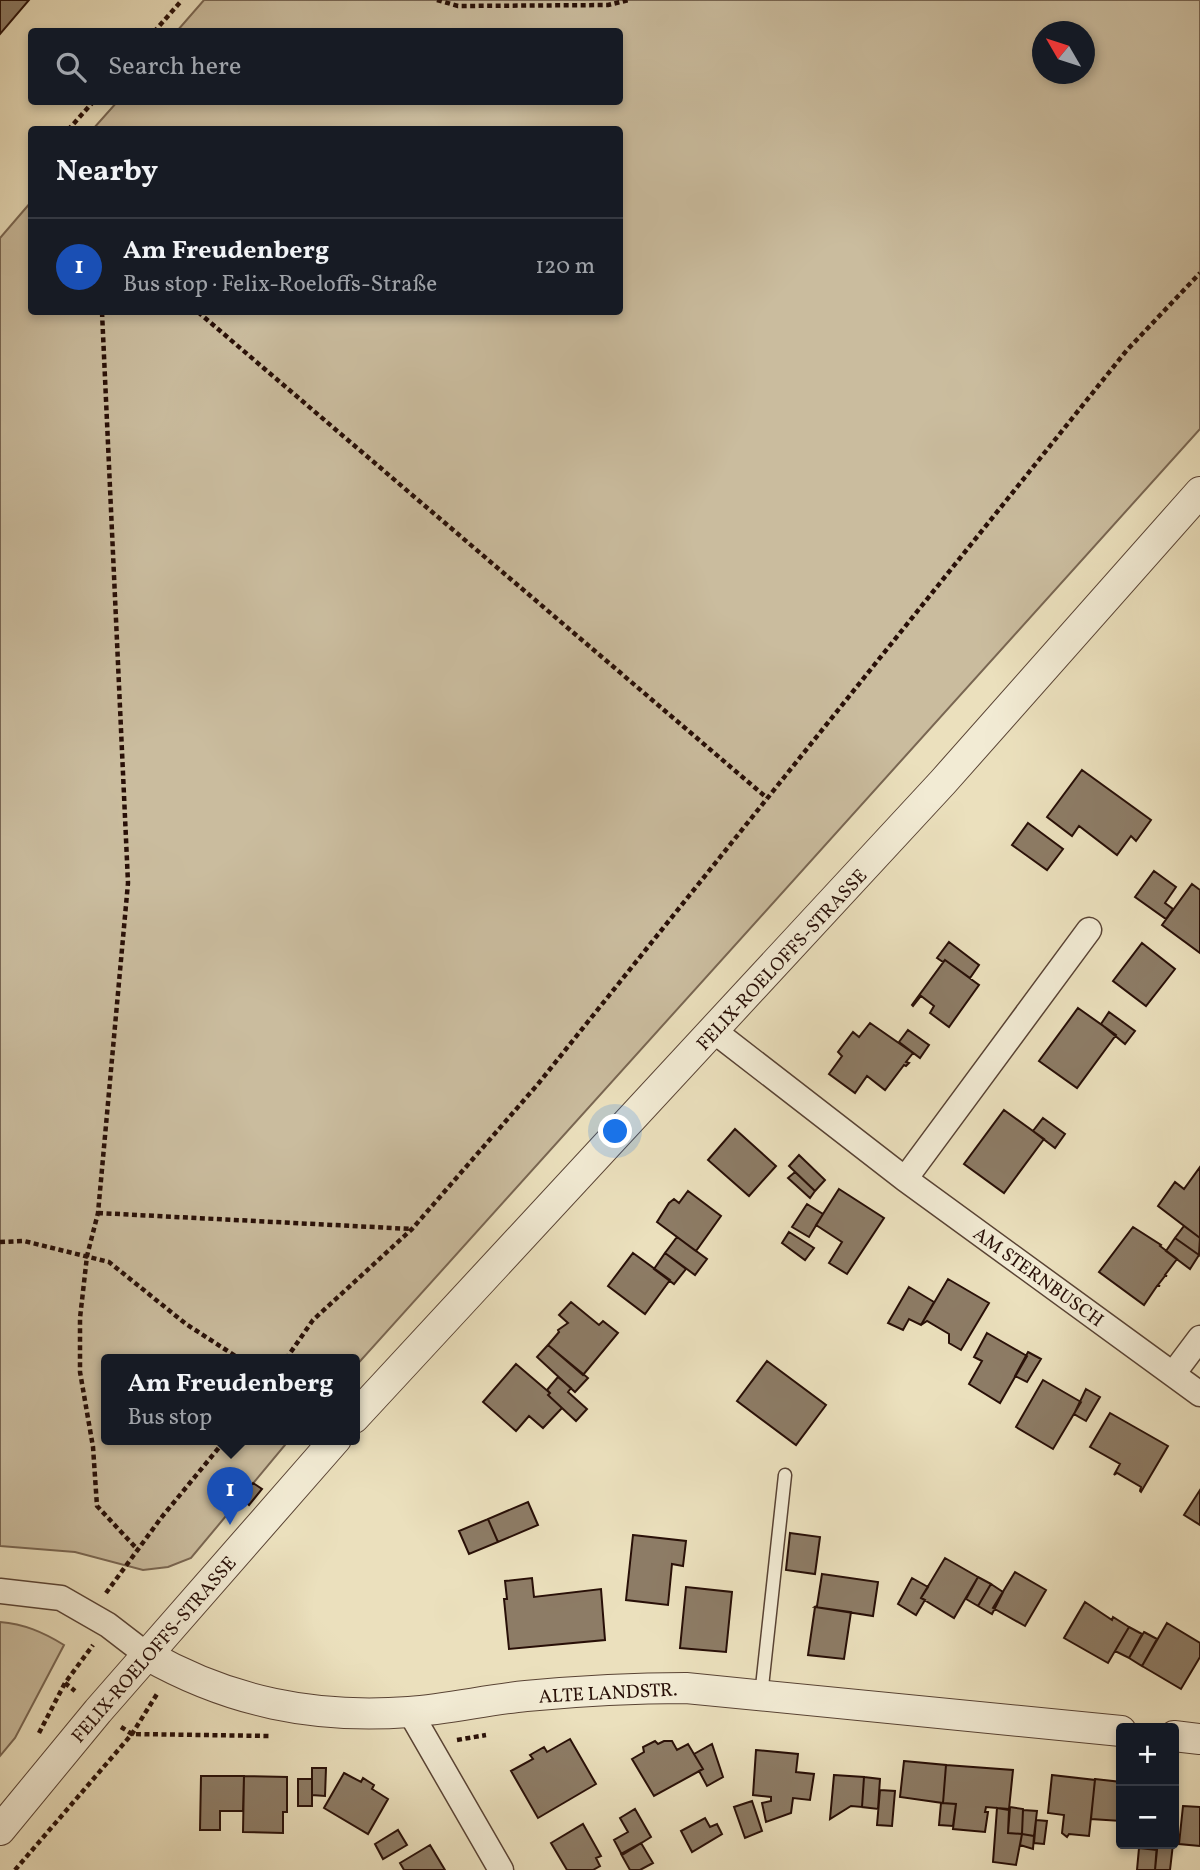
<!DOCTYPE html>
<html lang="en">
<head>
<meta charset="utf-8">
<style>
  :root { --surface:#171b24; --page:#242831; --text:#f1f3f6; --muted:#9ea1a6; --line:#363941; --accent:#c59692 }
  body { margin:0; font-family:Vollkorn,serif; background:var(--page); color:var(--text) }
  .controls { position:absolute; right:21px; bottom:21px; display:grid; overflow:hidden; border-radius:7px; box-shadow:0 4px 10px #0003 }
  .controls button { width:63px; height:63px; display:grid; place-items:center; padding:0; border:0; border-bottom:2px solid var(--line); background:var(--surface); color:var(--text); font:35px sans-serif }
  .compass { position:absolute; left:1032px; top:21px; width:63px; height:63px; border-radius:50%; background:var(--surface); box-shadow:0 4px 10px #0003; rotate:309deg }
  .you { position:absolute; left:616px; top:1132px; width:24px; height:24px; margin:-18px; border:5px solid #fff; border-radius:50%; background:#1a73e8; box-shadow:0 0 0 10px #1a73e833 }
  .badge { display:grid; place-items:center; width:46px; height:46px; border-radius:50%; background:var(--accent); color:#fff; font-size:23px; font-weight:700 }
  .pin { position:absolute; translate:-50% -58px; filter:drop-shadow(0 2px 4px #0008) }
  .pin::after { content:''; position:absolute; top:37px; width:24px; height:21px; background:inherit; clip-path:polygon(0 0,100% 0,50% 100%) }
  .popup { position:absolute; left:101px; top:1354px; width:259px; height:91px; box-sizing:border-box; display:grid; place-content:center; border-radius:7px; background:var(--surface); filter:drop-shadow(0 2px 5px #0005); font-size:23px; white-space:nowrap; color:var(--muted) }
  .popup b { font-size:26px; color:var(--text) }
  .popup::after { content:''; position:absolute; left:50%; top:100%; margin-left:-14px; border:14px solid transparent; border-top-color:var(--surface) }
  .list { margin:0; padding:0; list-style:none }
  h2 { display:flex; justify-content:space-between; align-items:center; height:91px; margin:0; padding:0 28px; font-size:30px }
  h2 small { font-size:23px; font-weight:400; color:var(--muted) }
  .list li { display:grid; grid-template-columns:46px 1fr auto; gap:21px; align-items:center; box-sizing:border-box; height:98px; padding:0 28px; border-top:2px solid var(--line) }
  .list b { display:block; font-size:26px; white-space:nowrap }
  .list p { margin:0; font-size:23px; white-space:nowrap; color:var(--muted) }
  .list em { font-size:23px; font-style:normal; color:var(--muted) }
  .icon { flex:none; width:38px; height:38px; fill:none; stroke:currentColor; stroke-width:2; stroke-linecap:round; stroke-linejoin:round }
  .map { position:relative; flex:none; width:1200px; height:1870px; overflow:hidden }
  .search { position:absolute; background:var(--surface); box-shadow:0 4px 10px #0003; left:28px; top:28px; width:595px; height:77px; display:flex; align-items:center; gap:18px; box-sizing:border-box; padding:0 24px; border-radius:7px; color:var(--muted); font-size:26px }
  .panel { position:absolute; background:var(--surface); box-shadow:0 4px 10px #0003; left:28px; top:126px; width:595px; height:189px; border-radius:7px }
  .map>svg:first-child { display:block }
  .green { fill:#cabc9e; stroke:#796652; stroke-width:2; fill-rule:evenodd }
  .building { fill:#8d7c66; stroke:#280f07; stroke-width:2 }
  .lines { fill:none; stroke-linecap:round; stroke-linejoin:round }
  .service-casing { stroke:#594334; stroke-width:15 }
  .minor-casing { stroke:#594334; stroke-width:27 }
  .tertiary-casing { stroke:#594334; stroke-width:32 }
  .path { stroke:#280f07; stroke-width:4.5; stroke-dasharray:5 3.5; stroke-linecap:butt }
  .service { stroke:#f2ebd4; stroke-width:12 }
  .minor { stroke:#f2ebd4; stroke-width:24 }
  .tertiary { stroke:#f2ebd4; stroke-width:30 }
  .labels { text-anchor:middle; stroke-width:5; stroke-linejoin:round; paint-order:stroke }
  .street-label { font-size:19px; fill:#280f07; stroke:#f2ebd4 }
</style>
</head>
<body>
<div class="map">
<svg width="1200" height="1870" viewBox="0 0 1200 1870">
  <rect width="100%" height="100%" fill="#ebe0bd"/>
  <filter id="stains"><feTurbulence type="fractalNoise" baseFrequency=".00286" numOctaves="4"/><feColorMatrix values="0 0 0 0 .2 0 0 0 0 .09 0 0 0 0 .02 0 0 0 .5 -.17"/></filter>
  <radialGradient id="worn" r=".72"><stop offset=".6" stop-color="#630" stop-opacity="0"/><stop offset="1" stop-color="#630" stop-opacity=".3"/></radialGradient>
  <path class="green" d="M204,0H1200V429L354,1368V1359H106V1439H290L191,1558L168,1567L143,1570L75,1552L0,1546V238L31,202L32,312H620V130L93,129L117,102H620V32L177,31ZM1042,32H1084V74H1042Z
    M0,1622C24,1624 43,1632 64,1645L15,1738L0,1756Z"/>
  <path class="building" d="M0,0H29L0,34Z
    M1082,770L1151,820L1136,841L1131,836L1117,855L1079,826L1072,836L1047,817Z
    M1028,823L1063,849L1047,870L1012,845Z
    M1154,871L1176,887L1165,903L1173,909L1166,919L1135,897Z
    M1192,884L1200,890V953L1162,925Z
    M949,942L979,965L970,978L945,960L943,962L937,958Z
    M1142,943L1175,969L1146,1006L1113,981Z
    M945,960L979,985L949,1027L930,1013L934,1006L921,996L913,1006L912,1005Z
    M1078,1008L1116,1035L1077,1088L1039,1061Z
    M1109,1012L1135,1031L1125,1044L1101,1024Z
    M870,1023L913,1053L906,1062L909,1063L906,1066L904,1065L885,1090L867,1076L855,1093L829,1074L842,1056L838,1052L853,1032L859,1037Z
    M908,1030L929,1045L920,1058L899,1042Z
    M1004,1110L1044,1139L1004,1193L964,1164Z
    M1043,1118L1065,1134L1055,1148L1033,1131Z
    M735,1129L776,1166L749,1196L708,1160Z
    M799,1155L825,1180L815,1191L789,1166Z
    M1200,1167V1238L1158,1206L1175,1182L1184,1189Z
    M795,1172L815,1191L810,1198L788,1178Z
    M839,1189L884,1218L847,1274L829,1263L842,1242L816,1225Z
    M688,1191L721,1216L696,1251L657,1222L669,1203L674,1199L679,1203Z
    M807,1204L823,1214L809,1237L792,1227Z
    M1184,1226L1200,1238L1199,1255L1175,1238Z
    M1133,1227L1161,1245L1160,1246L1177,1259L1165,1275L1167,1276H1165L1158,1285L1160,1286H1157L1144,1305L1099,1272Z
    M789,1232L814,1248L805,1260L782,1243Z
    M677,1237L707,1259L695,1275L665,1253Z
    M1175,1238L1199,1255L1190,1269L1166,1251Z
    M633,1253L670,1280L645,1314L608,1286Z
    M665,1253L686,1269L674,1284L654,1269Z
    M948,1279L989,1303L961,1350L949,1343V1334L927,1321L921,1325Z
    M909,1287L934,1302L921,1325L909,1319L903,1330L888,1323Z
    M571,1302L599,1325L603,1321L618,1333L583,1375L548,1345L559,1332L558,1330L568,1323L559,1315Z
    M987,1333L1027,1356L1000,1403L969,1384L982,1361L974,1357Z
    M548,1345L588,1378L575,1392L537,1357Z
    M1028,1352L1041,1359L1027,1382L1015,1376Z
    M767,1361L826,1405L796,1445L737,1401Z
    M516,1364L550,1393L548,1395L562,1408L543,1428L529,1416L516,1431L483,1402Z
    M558,1377L571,1388L568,1392L587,1409L576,1421L548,1395L550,1393L547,1390Z
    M1043,1380L1081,1402L1053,1449L1016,1427Z
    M1086,1389L1100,1397L1086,1421L1074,1414Z
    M1110,1413L1168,1446L1141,1492L1140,1491L1141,1487L1117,1473L1114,1475L1120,1464L1090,1447Z
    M253,1483L262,1489L249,1505L241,1498Z
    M1200,1490V1525L1184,1515Z
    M528,1502L538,1525L498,1542L488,1519Z
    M488,1519L498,1542L469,1554L459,1531Z
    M790,1533L820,1537L815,1574L786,1570Z
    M633,1535L686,1541L683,1566L672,1564L668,1605L626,1600Z
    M945,1558L978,1577L954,1618L921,1598Z
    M1015,1572L1046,1590L1025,1626L993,1608Z
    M822,1574L878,1582L873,1616L815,1607L817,1606Z
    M978,1577L991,1584L978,1606L966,1599Z
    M532,1578L534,1597L601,1589L605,1640L509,1649L504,1599H507L505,1581Z
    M912,1578L928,1587L921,1598L925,1600L916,1615L898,1604Z
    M991,1584L1003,1592L992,1614L978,1606Z
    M686,1587L732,1592L726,1652L680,1648Z
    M1085,1602L1112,1620L1113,1617L1129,1627L1108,1663L1064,1638Z
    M815,1607L851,1612L844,1659L808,1655Z
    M1167,1623L1200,1643V1657L1181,1689L1142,1666Z
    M1129,1627L1142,1634L1129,1658L1115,1651Z
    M1144,1632L1157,1639L1142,1666L1129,1658Z
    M570,1739L596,1784L538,1818L511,1771L533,1759L530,1755L544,1747L547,1752Z
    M655,1741L658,1744L664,1741H672L677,1750L688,1744L703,1769L654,1796L632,1759L644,1752L643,1747Z
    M712,1744L723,1777L707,1786L699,1771L703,1769L694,1754Z
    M756,1750L798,1754L796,1772L814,1774L810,1800L793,1798L791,1813L766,1822L762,1803L771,1801V1797L753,1795Z
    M904,1761L946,1765L943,1803L900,1797Z
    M946,1765L1013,1770L1009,1809L986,1807L985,1812H988L985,1832L953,1829L956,1804L943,1803Z
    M312,1768H326L325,1796L312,1795Z
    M344,1773L361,1782L363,1778L374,1785L372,1789L388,1799L368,1834L324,1808Z
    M834,1775L864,1777L862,1807L851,1806L830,1819Z
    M1052,1775L1095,1780L1089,1836L1069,1834L1067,1837L1062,1833L1064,1815L1048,1813Z
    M201,1776H244L243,1811H220V1830H200Z
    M244,1776L287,1777V1812H283V1833L243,1832Z
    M864,1777L880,1779L878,1809L862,1807Z
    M298,1779H312V1806H298Z
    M1095,1779L1121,1782V1821L1091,1819Z
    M880,1790L895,1791L892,1826L877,1825Z
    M752,1801L762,1831L745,1838L734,1807Z
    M941,1803L956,1804L953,1826L939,1825Z
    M1183,1806L1200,1807V1846L1179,1844Z
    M1010,1807L1023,1809L1022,1834L1008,1833Z
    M997,1808L1009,1810L1008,1833L1022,1834L1016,1865L993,1862Z
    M635,1809L651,1837L622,1855L614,1840L628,1832L620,1818Z
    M1023,1810L1037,1811L1034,1836L1022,1834Z
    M705,1818L710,1827L717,1824L722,1834L692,1852L681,1831Z
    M1036,1820L1047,1821L1044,1844L1034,1843Z
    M583,1824L601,1856L596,1858L600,1866L593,1870H567L551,1843Z
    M398,1830L407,1845L383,1859L375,1844Z
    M1022,1834L1034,1836L1033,1849L1020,1845Z
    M641,1843L653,1863L640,1870H630L621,1854Z
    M1157,1844H1173L1170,1870H1155Z
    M430,1845L445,1870H404L400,1863Z
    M1139,1848L1157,1850L1155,1870H1137Z"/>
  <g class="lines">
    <g class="service-casing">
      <path id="service" d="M761,1696L785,1475"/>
    </g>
    <g class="minor-casing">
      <path id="minor" d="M714,1031L905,1179L1200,1394
        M905,1179L1089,930
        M1173,1374L1200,1338
        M0,1591L61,1598L108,1625L147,1655
        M410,1712L501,1870"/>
    </g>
    <g class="tertiary-casing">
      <path id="tertiary" d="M354,1418L943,782L1200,492
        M147,1655C230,1702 314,1719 409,1712C448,1709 487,1700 526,1696C579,1691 632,1688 686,1688L1121,1731
        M1174,1736L1200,1739
        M0,1830L98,1711L336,1439"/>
    </g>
    <path class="path" d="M437,0L458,6L608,5L629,0
      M154,32L182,0
      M68,130L93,102
      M102,312L128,883L98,1213L87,1256L80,1318V1372L93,1447L97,1506L138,1550
      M198,312L767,798
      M98,1213L412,1229
      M0,1242L24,1241L109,1262L186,1324L240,1359
      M286,1359L313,1320L412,1229L538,1084L1127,350L1200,273
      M106,1593L161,1518L226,1439
      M65,1683L75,1691
      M121,1727L132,1734L271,1736
      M39,1733L65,1683L93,1645
      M457,1740L486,1735
      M15,1870L132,1734L157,1694"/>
    <use href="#service" class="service"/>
    <use href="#minor" class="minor"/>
    <use href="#tertiary" class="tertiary"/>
  </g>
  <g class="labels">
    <g class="street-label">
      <text transform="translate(781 959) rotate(-47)" y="7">FELIX-ROELOFFS-STRASSE</text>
      <text transform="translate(1039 1276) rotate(36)" y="7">AM STERNBUSCH</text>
      <text transform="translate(153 1649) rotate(-49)" y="7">FELIX-ROELOFFS-STRASSE</text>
      <text transform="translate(608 1692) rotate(-3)" y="7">ALTE LANDSTR.</text>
    </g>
  </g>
  <rect width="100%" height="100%" filter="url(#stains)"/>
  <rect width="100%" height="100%" fill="url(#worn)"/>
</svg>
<div class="controls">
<button>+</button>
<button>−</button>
</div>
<svg class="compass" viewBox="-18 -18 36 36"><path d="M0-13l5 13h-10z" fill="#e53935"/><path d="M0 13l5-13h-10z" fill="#9ea1a6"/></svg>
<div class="you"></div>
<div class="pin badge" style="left:230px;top:1525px;background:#1a4fb4">1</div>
<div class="popup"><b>Am Freudenberg</b>Bus stop</div>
<div class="search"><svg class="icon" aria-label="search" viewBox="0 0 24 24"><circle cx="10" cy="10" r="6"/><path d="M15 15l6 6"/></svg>Search here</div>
<section class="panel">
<h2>Nearby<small></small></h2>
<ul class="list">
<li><span class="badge" style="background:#1a4fb4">1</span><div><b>Am Freudenberg</b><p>Bus stop · Felix-Roeloffs-Straße</p></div><em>120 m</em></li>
</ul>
</section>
</div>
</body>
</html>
